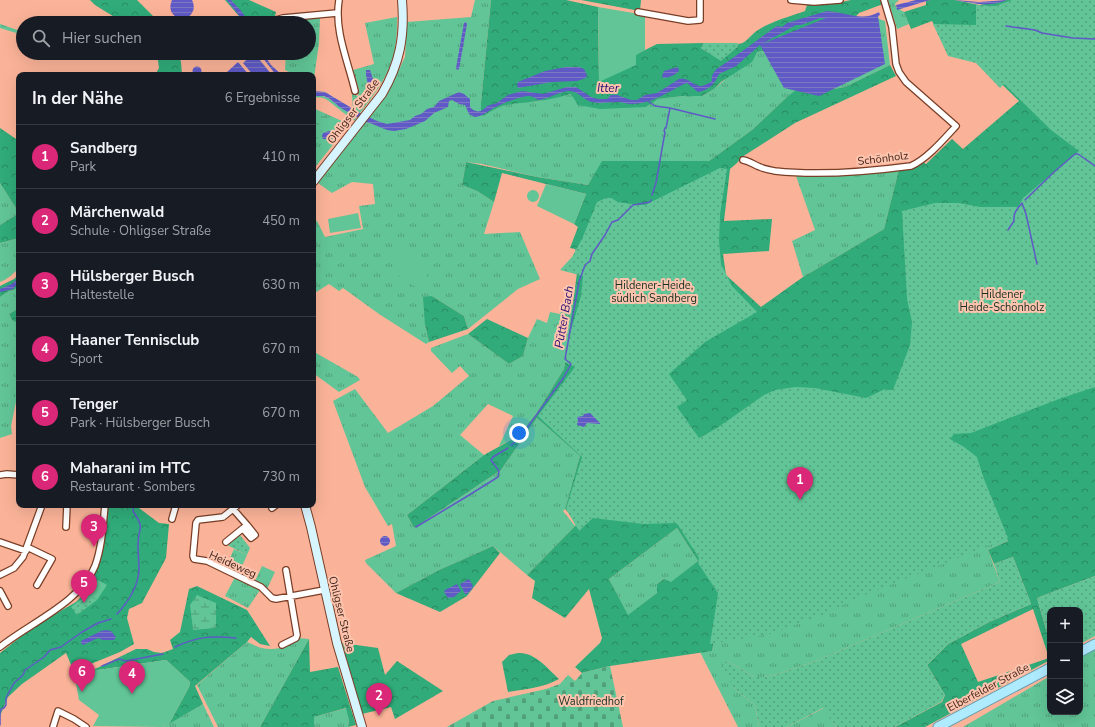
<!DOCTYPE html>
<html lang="de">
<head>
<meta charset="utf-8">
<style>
  :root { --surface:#171b24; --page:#20242c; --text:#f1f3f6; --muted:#9ea1a6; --line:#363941; --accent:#db2777 }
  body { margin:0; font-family:"Nunito Sans",sans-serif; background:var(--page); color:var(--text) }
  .controls { position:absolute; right:12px; bottom:12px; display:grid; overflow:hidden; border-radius:8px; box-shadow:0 4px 16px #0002 }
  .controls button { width:36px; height:36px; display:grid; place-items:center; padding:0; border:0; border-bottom:1px solid var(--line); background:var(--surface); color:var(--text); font:20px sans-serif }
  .you { position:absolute; left:519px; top:433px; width:14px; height:14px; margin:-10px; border:3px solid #fff; border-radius:50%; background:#1a73e8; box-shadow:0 0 0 6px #1a73e833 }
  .badge { display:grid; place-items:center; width:26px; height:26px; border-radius:50%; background:var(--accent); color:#fff; font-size:13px; font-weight:700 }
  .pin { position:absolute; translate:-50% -33px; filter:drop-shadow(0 1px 2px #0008) }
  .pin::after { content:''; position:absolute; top:21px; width:14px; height:12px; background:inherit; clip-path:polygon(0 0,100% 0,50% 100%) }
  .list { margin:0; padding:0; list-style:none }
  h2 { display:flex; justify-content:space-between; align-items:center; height:52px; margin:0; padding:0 16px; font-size:17px }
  h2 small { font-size:13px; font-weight:400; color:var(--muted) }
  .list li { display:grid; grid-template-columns:26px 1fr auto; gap:12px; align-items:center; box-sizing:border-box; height:64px; padding:0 16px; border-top:1px solid var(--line) }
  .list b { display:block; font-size:15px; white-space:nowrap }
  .list p { margin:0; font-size:13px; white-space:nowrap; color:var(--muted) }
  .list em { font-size:13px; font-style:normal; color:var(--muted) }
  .icon { flex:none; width:22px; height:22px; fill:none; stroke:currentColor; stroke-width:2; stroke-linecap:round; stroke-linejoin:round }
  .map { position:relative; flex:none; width:1095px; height:727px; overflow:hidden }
  .search { position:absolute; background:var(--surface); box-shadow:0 4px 16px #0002; left:16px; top:16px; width:300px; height:44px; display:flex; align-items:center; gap:10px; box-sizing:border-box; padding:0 14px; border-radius:22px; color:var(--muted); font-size:15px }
  .panel { position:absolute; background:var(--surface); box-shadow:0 4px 16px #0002; left:16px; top:72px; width:300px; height:436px; border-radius:8px }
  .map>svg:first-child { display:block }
  .grass { fill:url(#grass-tufts) }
  .forest { fill:url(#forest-crowns); fill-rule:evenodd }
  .wetland { fill:url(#wetland-marsh) }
  .cemetery { fill:url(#cemetery-stones) }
  .park { fill:url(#park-dots) }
  .garden { fill:#61c597 }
  .water { fill:url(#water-rules); fill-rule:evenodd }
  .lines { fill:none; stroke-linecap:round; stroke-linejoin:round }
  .stream { stroke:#5f5ac6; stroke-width:1.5 }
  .minor-casing { stroke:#7a3e26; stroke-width:8 }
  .secondary-casing { stroke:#7a3e26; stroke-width:10 }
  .primary-casing { stroke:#659daf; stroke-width:11 }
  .minor { stroke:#fff; stroke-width:5.5 }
  .secondary { stroke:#d7f5ff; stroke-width:8 }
  .primary { stroke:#afebff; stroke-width:9 }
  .labels { text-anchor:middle; stroke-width:4; stroke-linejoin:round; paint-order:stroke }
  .street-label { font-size:11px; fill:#41251b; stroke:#fec4ae }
  .park-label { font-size:11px; fill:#162f23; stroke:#fec4ae }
  .water-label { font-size:12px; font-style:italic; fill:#260e73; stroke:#fec4ae }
</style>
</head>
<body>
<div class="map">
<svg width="1095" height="727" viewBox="0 0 1095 727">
  <defs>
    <pattern id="grass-tufts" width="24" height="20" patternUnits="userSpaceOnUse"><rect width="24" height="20" fill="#61c597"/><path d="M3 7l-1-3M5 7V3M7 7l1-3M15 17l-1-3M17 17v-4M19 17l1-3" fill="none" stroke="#52a07a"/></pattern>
    <pattern id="forest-crowns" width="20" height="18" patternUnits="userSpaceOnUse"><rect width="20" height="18" fill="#30ab79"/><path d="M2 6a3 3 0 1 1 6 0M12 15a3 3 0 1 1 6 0" fill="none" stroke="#2a8b62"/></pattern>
    <pattern id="wetland-marsh" width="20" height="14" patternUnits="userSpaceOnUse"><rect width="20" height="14" fill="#61c597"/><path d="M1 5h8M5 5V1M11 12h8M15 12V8" fill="none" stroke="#52a07a"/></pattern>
    <pattern id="cemetery-stones" width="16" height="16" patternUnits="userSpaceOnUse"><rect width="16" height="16" fill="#61c597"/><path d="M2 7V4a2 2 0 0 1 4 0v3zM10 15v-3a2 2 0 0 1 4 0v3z" fill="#52a07a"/></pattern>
    <pattern id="park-dots" width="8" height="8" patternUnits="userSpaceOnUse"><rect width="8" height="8" fill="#61c597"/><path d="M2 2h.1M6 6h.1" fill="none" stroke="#52a07a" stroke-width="1.8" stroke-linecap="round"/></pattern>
    <pattern id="water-rules" width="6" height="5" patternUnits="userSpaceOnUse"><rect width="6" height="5" fill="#5f5ac6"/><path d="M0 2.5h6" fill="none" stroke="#7e78c3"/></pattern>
  </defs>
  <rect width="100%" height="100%" fill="#fab398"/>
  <path class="grass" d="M475,0H491L481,103L484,116L492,110L507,104L538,101L571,94L646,107L657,99L683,96H702L714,89L757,52L834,40L878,16L879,19L885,21L890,65L845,87L787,97L752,130L709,161H603L588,185L537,177L482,164L466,162L462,185L477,191L494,202L484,234L520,232L540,279L518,289L468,329L464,316L432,296L425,325L429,342L426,344L379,314L343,288L339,291L329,284L313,294V218L317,221L325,237L363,229L359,206L375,204L373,184L352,182L332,193L318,183L392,84L405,57L407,22L471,17Z
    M888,0H899L895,4L896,7L904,12L909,24L897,29Z
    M320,17L319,43L314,78L313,79V75H295L285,70L286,53H309V23H287V20Z
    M397,17C397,27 397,38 395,48C391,73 375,94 360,113L353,110L352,94L358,96L359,90L353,70L374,64L365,23Z
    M0,24L23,32V35L0,28Z
    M313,96C327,93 332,102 343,108C347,111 353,114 357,116L355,121C349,115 344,114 339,109C330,103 325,95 313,98Z
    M313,108L342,121L344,119L350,123L313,170Z
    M899,169L884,229L803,277L792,241L815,230L796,176L844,175Z
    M0,183L19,213L0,225Z
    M19,238V268C13,274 8,279 0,282V243Z
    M19,286V308L9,314L12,320L19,324V396L17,397L11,426L12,434L0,438V297L9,291L14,290Z
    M565,303L573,305L564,369L536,414L518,436L499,446L513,416L488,404L460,435L484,455L407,515L414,528L501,470L537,418L580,456L565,509L563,511L575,526L527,575L493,546L439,570L396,593L366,563L365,560L396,546L392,524L388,526L365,487L333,401L355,389L388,433L433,406L469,376L460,366L452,373L431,351V348L468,334L509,364L523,356L528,338L537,319L547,323L550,312L560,314Z
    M316,353L358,377L360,380L339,392L313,373V356Z
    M998,520L1008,541L988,550L1000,582L816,661L777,674L765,677H755L727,661L734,688L755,705L759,727H738L700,652L712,651L724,590Z
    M677,528L698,561L671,583L664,579L657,584V593L628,616L609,579Z
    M234,549L247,555L239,573L226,567Z
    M262,566L275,572L267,589L264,585L255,581Z
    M235,577L260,590L248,608L225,596Z
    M299,638L309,639L260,727H218L197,685L247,642C253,644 257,647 262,648C275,651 290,647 299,638Z
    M1095,649V727H963L1050,676V712H1080V658Z
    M203,704L214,727H163Z
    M347,708L349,720L348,727H314V717Z
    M824,708L836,727H787Z"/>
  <path class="forest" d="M90,0H137L160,23H124L95,5Z
    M225,0H249L276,12L275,17L260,23H245Z
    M491,0H566L598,7L599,81L635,55L657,44L704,43L701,48L721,60L737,47L738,44C746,44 751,34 758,30C772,21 789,17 805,11L807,5L833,4L851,0H881L883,4L859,13L834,40L757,52L752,62L721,82L714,89L702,96H683L658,99L646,107L600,109L578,105L571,94C560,97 548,100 537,101C514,105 505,101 484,116L481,115V103Z
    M579,0H641L640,11L581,0Z
    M930,0H955L979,5L1007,0H1062L1095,31V576L1037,598L1050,643V660L925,727H895L942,702L945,695L927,665L948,644L989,622L1031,604L1013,557L994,564L988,550L1008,541L998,520L724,590L712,651L610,666L582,673L575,667L600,643L602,638L589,589L565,618L532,598L535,581L527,575L578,523L565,509L580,456L537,418L501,470L414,528L407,515L484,455L518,436L536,414L564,369L579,258L575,249L570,248L578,227L574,224L586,194L502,173L494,202L477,191L462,185L466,162L537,177L588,185L602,161H709L752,130L787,97L809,80L822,91L845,87L890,65L896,76L795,123L742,157L737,163L730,169L724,221L772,219L769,251L723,254L726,275L761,307L803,277L884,229L899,169L922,161L926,164L952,139L963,149L1019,101L976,59L950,55L932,21L911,29L904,12L926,5V1ZM677,528L698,561L671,582L664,579L657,584V593L628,615L609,579ZM1033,609L1049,658L978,682L961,644Z
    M157,53H178L181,62L182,75H155L159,68Z
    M0,128L19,141V238L0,243V225L19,213L0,183Z
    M19,274V286L14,290L9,291L0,297V286L14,279Z
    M432,296L464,316L468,329L429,342L425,325L423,297Z
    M19,308V324L12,320L9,314Z
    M487,319L528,338L523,356L509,364L468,334Z
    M108,505H139V508L159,523L169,524L166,558L142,603L129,609L127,618L134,644L120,652L81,668L75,674L66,653L22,684L8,697L0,716V653L36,625L76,602L84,594L98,566L104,547Z
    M493,546L500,553L467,596L440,612L396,593L439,570Z
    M197,586L247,610L270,646L260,644L251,637L247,642L195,686L203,704L169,724L189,687L190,682L166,660L91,671L136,649H147L154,652L162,653L173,649L170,640L180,632L189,589Z
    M309,639L310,672L338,667L356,725L348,727L349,720L346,708L314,717V727H260Z
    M342,643L378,648L385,675L397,661L443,691L395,719L391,707L362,714Z
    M518,653C535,652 547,668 559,679C543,688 525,689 508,692L502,662L509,655Z"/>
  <path class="wetland" d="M313,110L330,118L316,141H313Z
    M197,595L216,603V628L193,630L190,605Z"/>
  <path class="cemetery" d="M610,666L623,727H447L493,701L546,689L560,684L568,675L575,681L582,673Z"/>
  <path class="park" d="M1012,0H1095V387L1059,399L971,433L954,434L950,439L964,447L977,457L984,479L1008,538L850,601L825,614L770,634L710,644L718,593L698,563L699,558L678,525L676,523L643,524L593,518L579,531L566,509L582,457L538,416L575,367L562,361L581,296L583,276L560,270L572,257L582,239L597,202L606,198H611L618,202L638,205H645L720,168L727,169L720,215L719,241L721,264L732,286L757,312L705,342L669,374L687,400L677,407L699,438L717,428L764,395L775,390L795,387L815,388L866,398L885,389L888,390H893L910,345L912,322L907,299L902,211L935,203H959L980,207H1018L1023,198L1079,151L1051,130L1004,84L1000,88L976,63L948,56L933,24L976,25V5L995,6Z
    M704,43H738L737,47L721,61L701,48Z
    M240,535L250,548L247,555L227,545Z
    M1013,557L1031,604L989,622L948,644L927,665L945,695L941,702L895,727H836L823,708L787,727H759L755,705L734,688L721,667L727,661L755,677H765L777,674L816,661L1000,582L994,564Z
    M1095,576V636L1080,644V610H1050V643L1037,598Z
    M88,594L97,600L77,615L71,607Z"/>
  <path class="garden" d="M598,7L645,15V50L636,55V65L599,82Z
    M546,184L586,194L574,224L537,206Z
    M527 196a6 6 0 1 1 12 0a6 6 0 1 1-12 0Z
    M358,213L361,228L330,233L328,219Z
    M401,249L429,270L422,291L394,273V250Z
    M98,580L107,585L97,600L88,594Z
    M166,660L190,682L189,687L169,724L163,727L93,726L99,715L79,700L75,677L91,671Z"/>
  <path class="water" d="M172,0H192C196,8 193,15 185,19L176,17C170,13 169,7 172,0Z
    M227,0H231L242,12L249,23H245Z
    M916,0H930L897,10L896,5Z
    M955,0L979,2L1007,0C989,8 973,3 955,0Z
    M827,11C845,12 862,22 879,12L880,15L878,16L885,64L819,96L784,88L760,45L736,66L719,74C715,84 709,90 698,92L687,83L684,84C668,92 651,104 632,104C627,104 622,102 617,102C608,102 601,104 592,102C583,100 578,90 568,91C558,92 549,99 538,100C536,98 533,97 530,96C522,95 499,105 492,109C486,113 482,116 475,117L469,114L465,105L459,104L452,100L449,101L448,107L434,113L425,121L406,129L394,131L387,130L370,123L365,122L341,108L330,99L324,96H313V91L325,92L360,113L377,121L387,124L410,120L415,116L421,114L427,109L434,107L439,101L459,92L464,94L470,99V107C475,113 482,113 487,106L497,103L508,95L522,91L543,94L567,87H576L591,97L598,99H607L611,95H617L631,100H637L645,95L657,93L679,79C694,77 694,94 712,81C711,76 714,71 718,68C738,55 757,40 777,26L782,27L787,23ZM820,18H826L762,44L796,25H801Z
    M466,22L467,24L459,69L457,70L456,68L464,23Z
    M254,53L272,75H253L243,63Z
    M259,53H263L271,65L282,75H276Z
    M238,62L249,75H229L227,72Z
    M192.5 71a4.5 4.5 0 1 1 9 0a4.5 4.5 0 1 1-9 0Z
    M566,67H579L584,69L587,75L586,78L577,81L552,82L518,88L517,85L518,82L545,71Z
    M678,67L679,71C675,75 669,78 663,78L662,76L664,71Z
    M366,70H370L376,88L372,91L369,90L366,75Z
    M329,131L334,132V136L331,139H323L322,136L323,133Z
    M19,277V282L13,289L0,292V289L12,284Z
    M590,413L600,423V424L587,423L584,427L577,425L578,420L577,417L583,416L584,414Z
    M380 541a5 5 0 1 1 10 0a5 5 0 1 1-10 0Z
    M469,579L473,586L472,589L467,594H465L460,584Z
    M457,584L461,591L454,597L448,598L444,592L445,590Z
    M106,630L111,631L116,637L114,640H103L98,638L83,645L81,643V641L101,631Z"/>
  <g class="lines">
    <path class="stream" d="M1006,26L1035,30L1042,33L1073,38L1095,39
      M650,99L649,102L655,106L670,108L666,128H665L664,131L665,132L656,183L652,195
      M670,108L715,119
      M1025,200L1054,172L1075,154H1078L1095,166
      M1008,230L1014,221C1013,213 1017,209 1022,203L1026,214L1037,264
      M511,445L519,439L564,377L571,364L565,359L579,282L585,265L590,261L592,254L605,235L612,222L618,220L633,205L650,202L651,200
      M416,527L466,497L498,477L499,471L491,460L493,457L508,448
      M117,614C128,602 138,588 139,570C139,562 138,554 138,545C138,525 146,531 133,511L134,505
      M175,647C198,636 211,636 236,638
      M102,666L119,659L126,661L163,654
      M0,713L1,709L4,708L6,705V698L14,683L23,675L25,670L44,657L50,650L61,647L82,632L98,623L111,619
      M0,714V725"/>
    <g class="minor-casing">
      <path id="minor" d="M339,0C334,31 348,61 355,91
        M791,0L814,2L840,0
        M638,12L688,21L700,20V0
        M265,23L283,18L337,13
        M743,160C750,161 754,165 760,167C764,169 770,170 775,171C820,176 866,172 911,166C927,159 944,139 956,126L906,82L899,72L896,64L892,27L884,0
        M0,475L7,474L19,475
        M238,505L223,517L198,520L196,523L193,556L194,559L207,561L261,587L272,598L276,599L324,590
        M272,508L276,505
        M172,519L176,505
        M66,527L67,505
        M243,529L251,538L255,535L247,525
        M0,542L26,551
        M226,542L247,525L233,509
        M27,547L52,559L37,585
        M0,575L14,568L23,557L42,505
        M0,591L8,606
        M282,645L296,638L297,635L286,570
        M0,647C30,623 81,602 95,566C102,547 103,525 105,505
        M53,727L58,711L74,719L86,727"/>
    </g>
    <g class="secondary-casing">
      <path id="secondary" d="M313,182L382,94C400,63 405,36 402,0
        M305,505L311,527L337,643L362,727"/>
    </g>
    <g class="primary-casing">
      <path id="primary" d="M1080,652L1095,644
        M938,727L1050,668"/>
    </g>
    <use href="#minor" class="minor"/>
    <use href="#secondary" class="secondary"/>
    <use href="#primary" class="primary"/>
  </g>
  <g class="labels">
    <g class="street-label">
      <text transform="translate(353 111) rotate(-53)" y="4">Ohligser Straße</text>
      <text transform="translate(883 158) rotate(-7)" y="4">Schönholz</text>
      <text transform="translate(233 564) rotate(24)" y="4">Heideweg</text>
      <text transform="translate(342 614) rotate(76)" y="4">Ohligser Straße</text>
      <text transform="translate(988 687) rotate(-28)" y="4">Elberfelder Straße</text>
    </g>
    <g class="park-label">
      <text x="654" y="289">Hildener-Heide,<tspan x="654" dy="13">südlich Sandberg</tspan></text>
      <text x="1002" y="298">Hildener<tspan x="1002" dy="13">Heide-Schönholz</tspan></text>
      <text x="591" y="705">Waldfriedhof</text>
    </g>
    <g class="water-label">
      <text x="608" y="92">Itter</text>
      <text transform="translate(564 317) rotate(-80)" y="4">Pütter Bach</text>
    </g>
  </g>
</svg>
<div class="controls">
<button>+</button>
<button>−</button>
<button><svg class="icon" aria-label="layers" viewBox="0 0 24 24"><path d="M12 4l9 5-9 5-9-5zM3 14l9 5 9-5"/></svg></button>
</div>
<div class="you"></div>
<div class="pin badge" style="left:800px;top:500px">1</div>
<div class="pin badge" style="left:379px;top:716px">2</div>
<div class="pin badge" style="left:94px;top:547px">3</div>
<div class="pin badge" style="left:132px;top:694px">4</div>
<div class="pin badge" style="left:84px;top:603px">5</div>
<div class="pin badge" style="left:82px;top:692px">6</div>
<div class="search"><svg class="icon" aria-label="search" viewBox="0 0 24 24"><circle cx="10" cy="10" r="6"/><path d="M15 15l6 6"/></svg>Hier suchen</div>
<section class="panel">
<h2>In der Nähe<small>6 Ergebnisse</small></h2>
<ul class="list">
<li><span class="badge">1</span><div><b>Sandberg</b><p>Park</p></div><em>410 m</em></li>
<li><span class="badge">2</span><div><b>Märchenwald</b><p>Schule · Ohligser Straße</p></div><em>450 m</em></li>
<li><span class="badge">3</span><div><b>Hülsberger Busch</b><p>Haltestelle</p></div><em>630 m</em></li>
<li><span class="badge">4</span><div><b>Haaner Tennisclub</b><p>Sport</p></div><em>670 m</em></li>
<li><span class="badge">5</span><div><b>Tenger</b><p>Park · Hülsberger Busch</p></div><em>670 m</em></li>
<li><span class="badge">6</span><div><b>Maharani im HTC</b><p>Restaurant · Sombers</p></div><em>730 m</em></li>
</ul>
</section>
</div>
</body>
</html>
